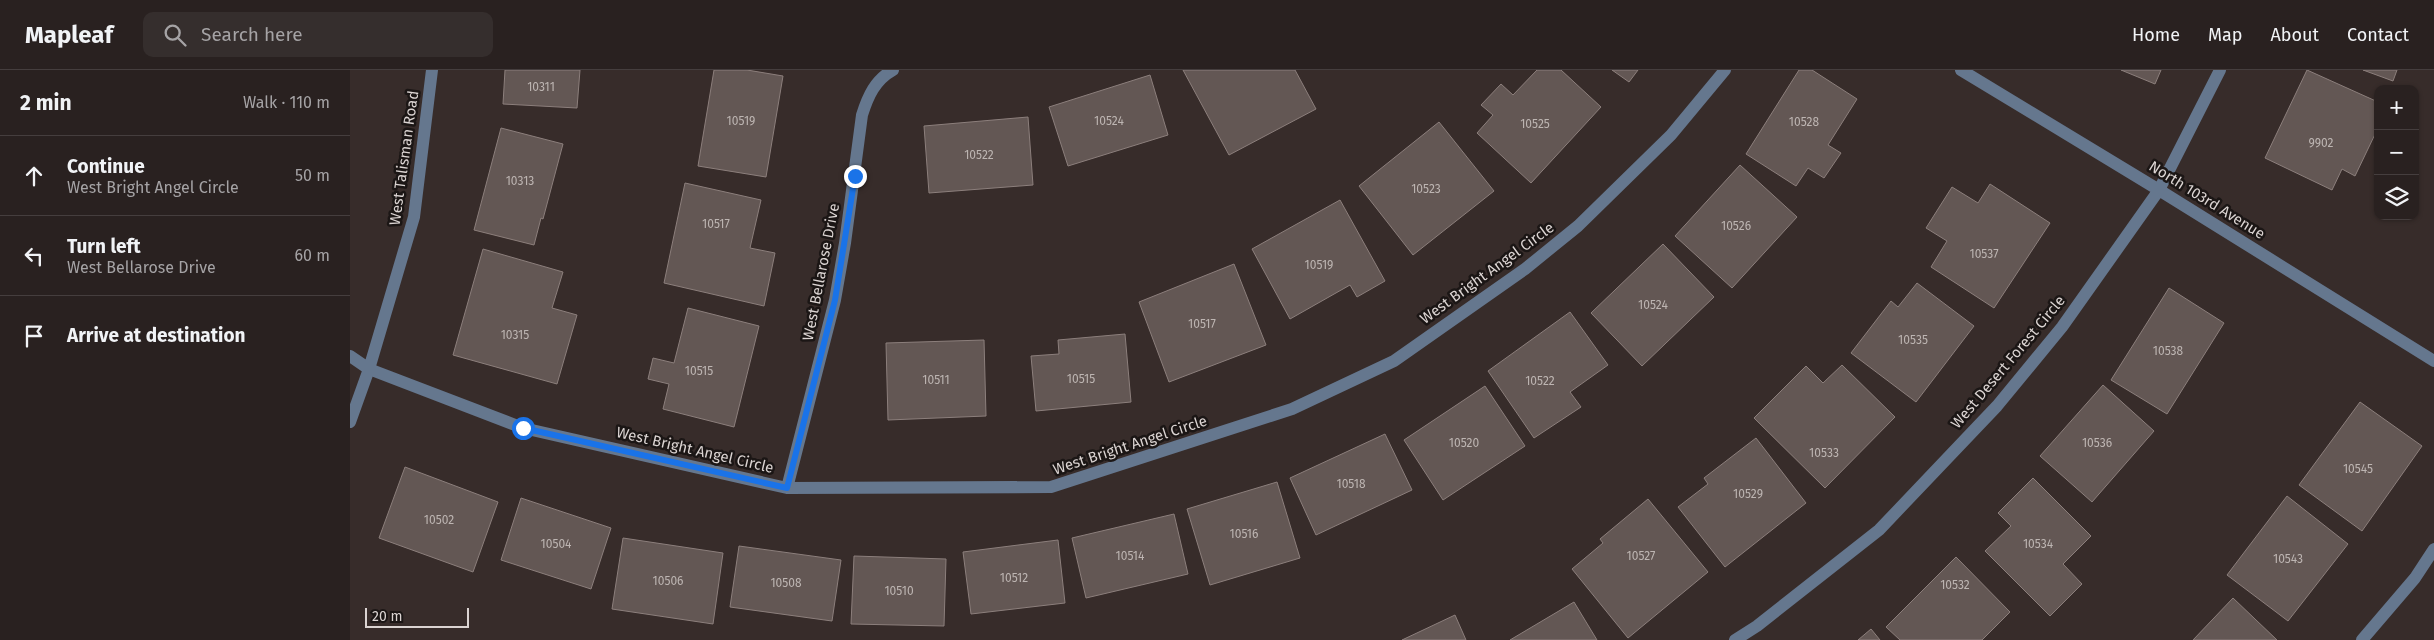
<!DOCTYPE html>
<html lang="en">
<head>
<meta charset="utf-8">
<style>
  :root { --surface:#292120; --page:#352e2d; --text:#f1f3f6; --muted:#a5a3a5; --line:#453e3e }
  body { margin:0; font-family:"Fira Sans",sans-serif; background:var(--page); color:var(--text) }
  .controls { position:absolute; right:15px; top:15px; display:grid; overflow:hidden; border-radius:10px; box-shadow:0 1px 4px #0004 }
  .controls button { width:45px; height:45px; display:grid; place-items:center; padding:0; border:0; border-bottom:1px solid var(--line); background:var(--surface); color:var(--text); font:25px sans-serif }
  .scale { position:absolute; left:15px; bottom:12px; width:104px; box-sizing:border-box; padding-left:5px; border:2px solid #dbd4d2; border-top:0; font-size:14px; line-height:18px; white-space:nowrap; color:#dbd4d2; -webkit-text-stroke:4px #1b1615; paint-order:stroke }
  .stop { position:absolute; width:15px; height:15px; margin:-11px; border:4px solid #1a73e8; border-radius:50%; background:#fff }
  .stop.end { background:#1a73e8; border-color:#fff; box-shadow:0 1px 5px #0008 }
  .list { margin:0; padding:0; list-style:none }
  h2 { display:flex; justify-content:space-between; align-items:center; height:65px; margin:0; padding:0 20px; font-size:21px }
  h2 small { font-size:16px; font-weight:400; color:var(--muted) }
  .list li { display:grid; grid-template-columns:32px 1fr auto; gap:15px; align-items:center; box-sizing:border-box; height:80px; padding:0 20px; border-top:1px solid var(--line) }
  .list b { display:block; font-size:19px; white-space:nowrap }
  .list p { margin:0; font-size:16px; white-space:nowrap; color:var(--muted) }
  .list em { font-size:16px; font-style:normal; color:var(--muted) }
  .icon { flex:none; width:28px; height:28px; fill:none; stroke:currentColor; stroke-width:2; stroke-linecap:round; stroke-linejoin:round }
  .map { position:relative; flex:none; width:2084px; height:570px; overflow:hidden }
  header { display:flex; align-items:center; gap:30px; box-sizing:border-box; height:70px; padding:0 25px; background:var(--surface); border-bottom:1px solid var(--line) }
  header strong { font-size:24px }
  nav { display:flex; gap:28px; margin-inline-start:auto; font-size:18px }
  .search { width:350px; height:45px; background:var(--page); display:flex; align-items:center; gap:12px; box-sizing:border-box; padding:0 18px; border-radius:10px; color:var(--muted); font-size:19px }
  main { display:flex }
  aside { flex:1; background:var(--surface) }
  .map>svg:first-child { display:block }
  .building { fill:#635754; stroke:#8c7f7c }
  .lines { fill:none; stroke-linecap:round; stroke-linejoin:round }
  .minor { stroke:#65778e; stroke-width:12 }
  .route { stroke:#1a73e8; stroke-width:6 }
  .labels { text-anchor:middle; stroke-width:5; stroke-linejoin:round; paint-order:stroke }
  .number-label { font-size:12px; fill:#bdb5b2 }
  .street-label { font-size:15px; fill:#dbd4d2; stroke:#1b1615 }
</style>
</head>
<body>
<header>
<strong>Mapleaf</strong>
<div class="search"><svg class="icon" aria-label="search" viewBox="0 0 24 24"><circle cx="10" cy="10" r="6"/><path d="M15 15l6 6"/></svg>Search here</div>
<nav><a>Home</a><a>Map</a><a>About</a><a>Contact</a></nav>
</header>
<main>
<aside>
<h2>2 min<small>Walk · 110 m</small></h2>
<ul class="list">
<li><svg class="icon" aria-label="ahead" viewBox="0 0 24 24"><path d="M12 20V5M6 11l6-6 6 6"/></svg><div><b>Continue</b><p>West Bright Angel Circle</p></div><em>50 m</em></li>
<li><svg class="icon" aria-label="left" viewBox="0 0 24 24"><path d="M17 20v-9H6M10 6l-5 5 5 5"/></svg><div><b>Turn left</b><p>West Bellarose Drive</p></div><em>60 m</em></li>
<li><svg class="icon" aria-label="arrive" viewBox="0 0 24 24"><path d="M6 21V4h12l-3 4 3 4H6"/></svg><div><b>Arrive at destination</b></div></li>
</ul>
</aside>
<div class="map">
<svg width="2084" height="570" viewBox="0 0 2084 570">
  <rect width="100%" height="100%" fill="#372c2a"/>
  <path class="building" d="M155,0H230L227,38L153,34Z
    M364,0H397L433,6L416,107L348,96Z
    M833,0H945L966,39L879,85Z
    M1187,0H1211L1251,37L1181,113L1127,63L1143,45L1131,35L1151,14L1163,25Z
    M1262,0H1288L1279,12Z
    M1449,0H1462L1507,29L1478,75L1491,83L1474,108L1458,98L1446,116L1396,84Z
    M1771,0H1811L1805,14Z
    M1957,0L2028,32V58L2005,106L1992,99L1982,120L1915,88Z
    M2013,0H2047L2043,11Z
    M800,5L818,65L718,96L699,37Z
    M678,47L683,115L579,123L574,56Z
    M1089,52L1144,121L1063,185L1009,116Z
    M151,58L213,74L193,149L191,148L184,175L124,160Z
    M1390,95L1447,147L1382,218L1325,166Z
    M335,113L411,130L400,178L425,183L414,236L314,213Z
    M1640,114L1700,153L1644,238L1581,197L1597,171L1576,158L1602,117L1628,133Z
    M990,130L1035,211L1007,227L1000,215L940,249L902,179Z
    M1313,174L1364,227L1292,296L1241,243Z
    M133,179L213,202L202,238L227,245L207,314L103,285Z
    M884,194L916,275L819,312L789,232Z
    M1567,213L1624,256L1566,332L1501,283L1541,231L1548,237Z
    M1819,218L1874,253L1817,344L1761,310Z
    M338,238L409,256L384,357L313,339L319,314L298,309L303,288L324,293Z
    M1220,242L1258,295L1220,322L1231,337L1184,368L1138,301Z
    M775,264L781,332L686,341L681,286L709,284L708,270Z
    M634,270L636,346L538,350L536,273Z
    M1492,295L1545,347L1475,418L1404,348L1456,296L1473,313Z
    M1753,315L1804,361L1742,432L1690,386Z
    M1135,316L1175,376L1093,430L1054,370Z
    M2010,332L2072,376L2012,461L1949,415Z
    M1035,364L1062,420L966,465L940,408Z
    M1406,368L1456,433L1375,497L1328,437L1358,414L1354,408Z
    M55,397L148,432L123,502L29,468Z
    M1683,408L1741,466L1713,494L1732,514L1700,546L1635,481L1661,456L1648,443Z
    M927,412L950,488L860,515L837,439Z
    M1937,426L1998,474L1938,551L1877,505Z
    M171,428L261,458L241,519L151,490Z
    M1298,429L1358,502L1278,568L1222,499L1253,473L1250,469Z
    M824,444L838,504L736,528L722,468Z
    M273,468L373,483L363,554L262,539Z
    M708,470L715,533L621,544L613,482Z
    M389,476L491,490L482,551L380,537Z
    M504,486L596,489L594,556L501,554Z
    M1606,487L1660,542L1632,570H1550L1536,557Z
    M1883,528L1927,570H1843Z
    M1224,532L1247,570H1160Z
    M1105,545L1116,570H1052Z
    M1521,559L1530,570H1508Z"/>
  <g class="lines">
    <path class="minor" d="M1611,0L1809,120L2084,291
      M0,286L19,299L173,358L437,418L701,417L942,339L1044,291L1175,199L1228,156L1321,65L1375,0
      M0,352L19,299L64,147L82,0
      M437,418L485,230L495,173L512,45C518,26 525,10 543,0
      M1385,570L1407,556L1529,460L1647,336L1712,257L1809,120L1870,0
      M2012,570L2065,508L2084,479"/>
  </g>
  <g class="lines">
    <path class="route" d="M173,358L437,418L485,230L505,106"/>
  </g>
  <g class="labels">
    <g class="number-label">
      <text x="191" y="21">10311</text>
      <text x="391" y="55">10519</text>
      <text x="759" y="55">10524</text>
      <text x="1454" y="56">10528</text>
      <text x="1185" y="58">10525</text>
      <text x="1971" y="77">9902</text>
      <text x="629" y="89">10522</text>
      <text x="170" y="115">10313</text>
      <text x="1076" y="123">10523</text>
      <text x="366" y="158">10517</text>
      <text x="1386" y="160">10526</text>
      <text x="1634" y="188">10537</text>
      <text x="969" y="199">10519</text>
      <text x="1303" y="239">10524</text>
      <text x="852" y="258">10517</text>
      <text x="165" y="269">10315</text>
      <text x="1563" y="274">10535</text>
      <text x="1818" y="285">10538</text>
      <text x="349" y="305">10515</text>
      <text x="731" y="313">10515</text>
      <text x="586" y="314">10511</text>
      <text x="1190" y="315">10522</text>
      <text x="1114" y="377">10520</text>
      <text x="1747" y="377">10536</text>
      <text x="1474" y="387">10533</text>
      <text x="2008" y="403">10545</text>
      <text x="1001" y="418">10518</text>
      <text x="1398" y="428">10529</text>
      <text x="89" y="454">10502</text>
      <text x="894" y="468">10516</text>
      <text x="206" y="478">10504</text>
      <text x="1688" y="478">10534</text>
      <text x="780" y="490">10514</text>
      <text x="1291" y="490">10527</text>
      <text x="1938" y="493">10543</text>
      <text x="664" y="512">10512</text>
      <text x="318" y="515">10506</text>
      <text x="436" y="517">10508</text>
      <text x="1605" y="519">10532</text>
      <text x="549" y="525">10510</text>
    </g>
    <g class="street-label">
      <text transform="translate(54 88) rotate(-82)" y="5">West Talisman Road</text>
      <text transform="translate(1857 130) rotate(32)" y="5">North 103rd Avenue</text>
      <text transform="translate(471 202) rotate(-79)" y="5">West Bellarose Drive</text>
      <text transform="translate(1137 203) rotate(-36)" y="5">West Bright Angel Circle</text>
      <text transform="translate(1658 292) rotate(-50)" y="5">West Desert Forest Circle</text>
      <text transform="translate(780 375) rotate(-18)" y="5">West Bright Angel Circle</text>
      <text transform="translate(345 380) rotate(13)" y="5">West Bright Angel Circle</text>
    </g>
  </g>
</svg>
<div class="controls">
<button>+</button>
<button>−</button>
<button><svg class="icon" aria-label="layers" viewBox="0 0 24 24"><path d="M12 4l9 5-9 5-9-5zM3 14l9 5 9-5"/></svg></button>
</div>
<div class="scale">20 m</div>
<div class="stop" style="left:173px;top:358px"></div>
<div class="stop end" style="left:505px;top:106px"></div>
</div>
</main>
</body>
</html>
